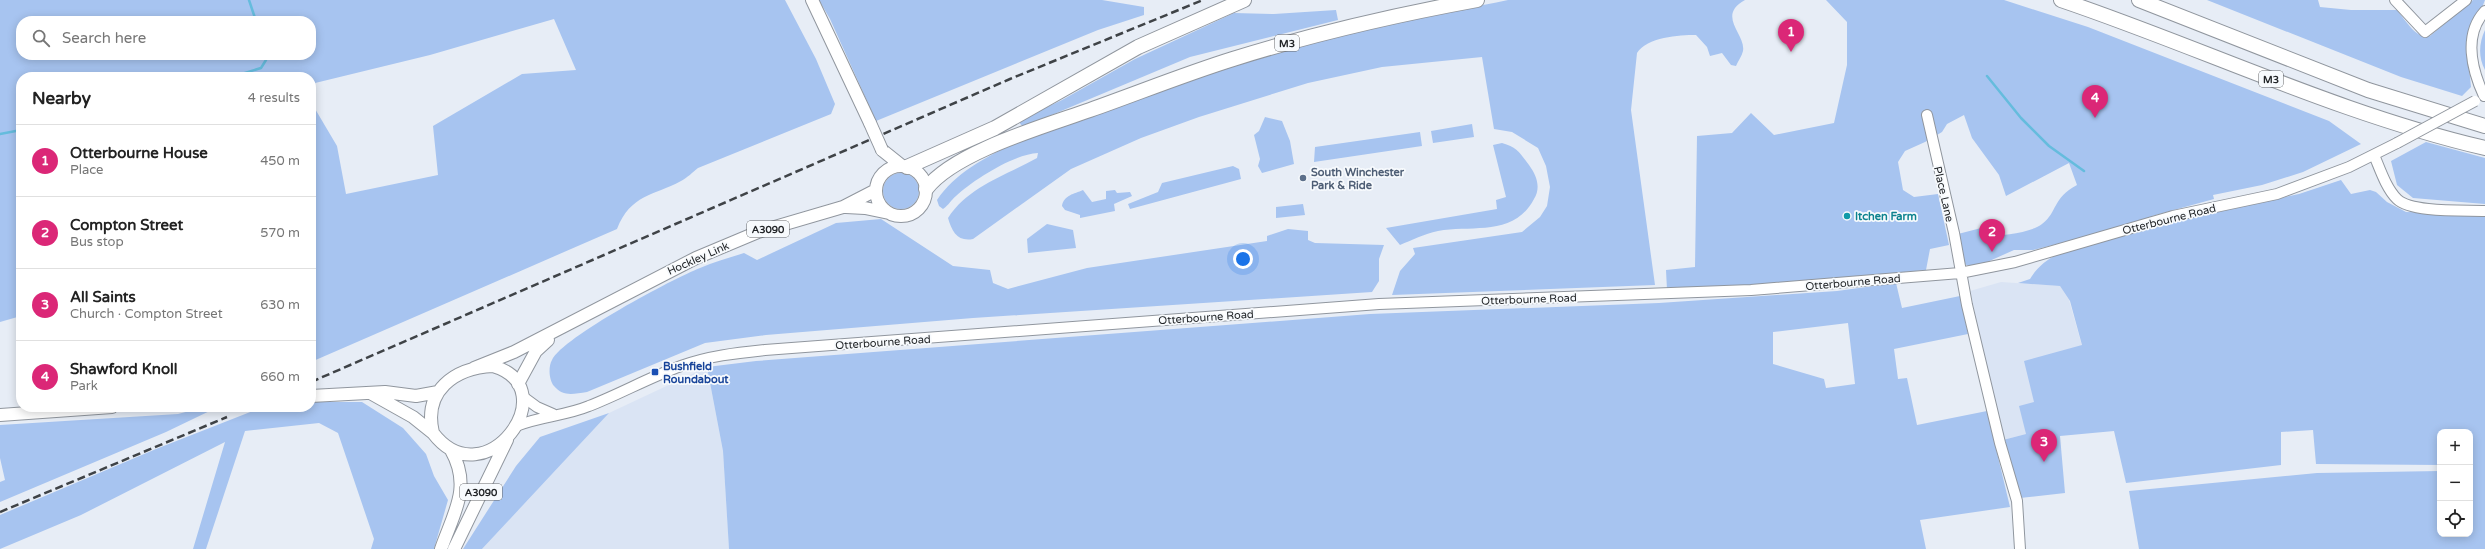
<!DOCTYPE html>
<html lang="en">
<head>
<meta charset="utf-8">
<style>
  :root { --surface:#fff; --page:#f2f2f2; --text:#222; --muted:#767676; --line:#e0e0e0; --accent:#db2777 }
  body { margin:0; font-family:"Varela Round",sans-serif; background:var(--page); color:var(--text) }
  .controls { position:absolute; right:12px; bottom:12px; display:grid; overflow:hidden; border-radius:8px; box-shadow:0 2px 10px #0003 }
  .controls button { width:36px; height:36px; display:grid; place-items:center; padding:0; border:0; border-bottom:1px solid var(--line); background:var(--surface); color:var(--text); font:20px sans-serif }
  .you { position:absolute; left:1243px; top:259px; width:14px; height:14px; margin:-10px; border:3px solid #fff; border-radius:50%; background:#1a73e8; box-shadow:0 0 0 6px #1a73e833 }
  .badge { display:grid; place-items:center; width:26px; height:26px; border-radius:50%; background:var(--accent); color:#fff; font-size:13px; font-weight:700 }
  .pin { position:absolute; translate:-50% -33px; filter:drop-shadow(0 1px 2px #0008) }
  .pin::after { content:''; position:absolute; top:21px; width:14px; height:12px; background:inherit; clip-path:polygon(0 0,100% 0,50% 100%) }
  .list { margin:0; padding:0; list-style:none }
  h2 { display:flex; justify-content:space-between; align-items:center; height:52px; margin:0; padding:0 16px; font-size:17px }
  h2 small { font-size:13px; font-weight:400; color:var(--muted) }
  .list li { display:grid; grid-template-columns:26px 1fr auto; gap:12px; align-items:center; box-sizing:border-box; height:72px; padding:0 16px; border-top:1px solid var(--line) }
  .list b { display:block; font-size:15px; white-space:nowrap }
  .list p { margin:0; font-size:13px; white-space:nowrap; color:var(--muted) }
  .list em { font-size:13px; font-style:normal; color:var(--muted) }
  .icon { flex:none; width:22px; height:22px; fill:none; stroke:currentColor; stroke-width:2; stroke-linecap:round; stroke-linejoin:round }
  .map { position:relative; flex:none; width:2485px; height:549px; overflow:hidden }
  .search { position:absolute; background:var(--surface); box-shadow:0 2px 10px #0003; left:16px; top:16px; width:300px; height:44px; display:flex; align-items:center; gap:10px; box-sizing:border-box; padding:0 14px; border-radius:16px; color:var(--muted); font-size:15px }
  .panel { position:absolute; background:var(--surface); box-shadow:0 2px 10px #0003; left:16px; top:72px; width:300px; height:340px; border-radius:16px }
  .map>svg:first-child { display:block }
  .built { fill:#dae4f4 }
  .green { fill:#a7c4f0; fill-rule:evenodd }
  .lines { fill:none; stroke-linecap:round; stroke-linejoin:round }
  .stream { stroke:#65bcdd; stroke-width:2.5 }
  .minor-casing { stroke:#90969e; stroke-width:12 }
  .major-casing { stroke:#90969e; stroke-width:14 }
  .highway-casing { stroke:#90969e; stroke-width:16 }
  .minor { stroke:#fff; stroke-width:10 }
  .major { stroke:#fff; stroke-width:12 }
  .highway { stroke:#fff; stroke-width:14 }
  .rail { stroke:#3f4347; stroke-width:2.5; stroke-dasharray:8 4; stroke-linecap:butt }
  .minor-bridge-casing { stroke:#90969e; stroke-width:12; stroke-linecap:butt }
  .major-bridge-casing { stroke:#90969e; stroke-width:14; stroke-linecap:butt }
  .minor-bridge { stroke:#fff; stroke-width:10 }
  .major-bridge { stroke:#fff; stroke-width:12 }
  .service-dot { fill:#5c6f8a; stroke:#f7fafd; stroke-width:1.5 }
  .culture-dot { fill:#0f9aa8; stroke:#f7fafd; stroke-width:1.5 }
  .transit-dot { fill:#1a4fb4; stroke:#f7fafd; stroke-width:1.5 }
  .labels { text-anchor:middle; stroke-width:3.5; stroke-linejoin:round; paint-order:stroke }
  .shield { fill:#f7fafd; stroke:#626568; stroke-width:1 }
  .shield-label { font-size:10px; font-weight:bold; fill:#222528 }
  .service-label { font-size:11px; font-weight:bold; fill:#4e5e75; stroke:#f7fafd; text-anchor:start }
  .street-label { font-size:11px; fill:#222528; stroke:#f7fafd }
  .culture-label { font-size:11px; font-weight:bold; fill:#0d838f; stroke:#f7fafd; text-anchor:start }
  .transit-label { font-size:11px; font-weight:bold; fill:#164399; stroke:#f7fafd; text-anchor:start }
</style>
</head>
<body>
<div class="map">
<svg width="2485" height="549" viewBox="0 0 2485 549">
  <rect width="100%" height="100%" fill="#e7edf6"/>
  <path class="built" d="M2001,282L2060,286L2069,300L2082,346L2061,351L2034,402L2026,434L2003,440L1970,291Z
    M707,367L723,451L729,549H482L609,413Z"/>
  <path class="green" d="M0,0H785L816,59L835,104L831,114L698,168C693,172 687,178 681,181C653,196 631,194 617,229L311,362V102L337,146L346,194L438,175L433,126L522,74L576,70L554,19L430,55L311,84V77H21V316L0,322ZM21,21H311V55H21Z
    M819,0H1102L1144,7V15L1098,30L876,121L830,19Z
    M1508,0H1745C1716,16 1746,34 1743,51C1742,56 1738,61 1736,66L1731,65L1722,53L1710,56L1707,47L1696,35C1679,35 1647,37 1637,53L1631,110L1655,285L1392,295L1400,271L1415,254L1413,248L1522,232L1540,217L1547,206L1550,187L1546,166L1538,148L1512,132L1494,129L1482,57L1382,67L1308,83L1199,117L1141,138L1071,169L973,239C958,242 952,232 948,218C969,186 1005,176 1037,158L1038,153C1014,154 973,180 956,196C951,200 949,205 943,209L939,206L937,200C968,154 1043,133 1093,114C1148,94 1203,72 1259,57C1310,43 1362,28 1414,17C1445,11 1477,7 1508,0Z
    M1826,0H2004L2088,27L2329,121L2361,144L2303,172L2262,185L2213,195L2214,199L2152,216L2154,226L2299,194L2341,180L2351,194L2370,190L2376,192L2387,202L2406,212L2485,214V549H2139L2129,491L2317,473L2440,471V534H2470V432H2440V465L2316,464L2313,430L2281,432V465L2126,483L2114,431L2060,436L2065,493L2020,498L2003,440L2026,434L2019,406L2034,402L2024,361L2082,345L2070,301L2060,286L2018,283L2030,279C2038,266 2049,257 2064,252L2061,243L2033,250H2014L1985,263L1972,266L1962,264L1958,234L1985,227L1987,237C2001,235 2031,233 2042,224C2058,212 2052,198 2077,185L2069,163L2006,196L1999,175L1972,138L1964,115L1947,124L1942,132L1925,142L1905,151L1898,162L1903,190L1914,197L1938,194L1949,245L1930,249L1926,270L1767,285L1667,290L1666,270L1695,267L1697,136L1732,133L1751,113L1774,135L1834,123L1847,65V22Z
    M2207,0H2318L2320,7L2351,10H2397C2404,18 2417,41 2430,36L2473,0H2485L2467,46L2471,87L2462,96L2401,77Z
    M1336,10L1338,20L1190,57L1023,127L1018,121L1062,100L1135,59L1234,13L1274,14Z
    M2485,30V70C2478,57 2479,43 2485,30Z
    M1265,117L1282,121L1290,141L1294,164L1262,173L1258,166L1260,159L1254,135L1259,131Z
    M1472,124L1474,137L1433,143L1431,131Z
    M1420,132L1422,146L1314,162L1315,147Z
    M2426,142L2485,158V204L2413,198L2397,185L2391,161Z
    M1502,143C1517,147 1520,153 1529,165C1537,176 1541,188 1534,199C1514,237 1473,225 1438,231C1424,234 1412,240 1400,245L1386,228L1497,209L1496,200L1506,197L1493,145Z
    M1233,166L1239,169L1241,179L1130,209L1128,204L1158,192L1162,183Z
    M883 191a18 18 0 1 1 36 0a18 18 0 1 1-36 0Z
    M1083,190L1092,202L1106,199V191L1115,190L1117,193L1130,192L1132,196L1114,204L1115,211L1080,218V215L1065,210L1062,206C1064,195 1074,194 1083,190Z
    M1303,204L1305,215L1276,218V207Z
    M881,219L953,266L990,270L993,283L1008,289L1087,268L1267,241V236L1288,229L1308,231V240L1315,243L1384,245L1379,259V281L1372,292L973,318L766,335L705,343L587,392C573,394 563,397 554,386C549,380 548,367 552,360C563,337 674,278 700,268C714,262 729,258 744,253L757,260L836,223Z
    M1047,224L1073,230L1076,248L1028,253L1027,239Z
    M1896,283L1902,308L1960,296L1968,334L1894,349L1898,379L1907,378L1917,425L1987,411L2010,507L1920,520L1926,549H729L723,451L707,367L756,361L1370,314L1659,303L1837,291ZM1848,323L1855,384L1826,388L1824,379L1773,364V332Z
    M311,402H362L403,428L426,454L434,476L448,500L434,549H371L374,539L338,433L319,423L245,431L206,549H193L225,442L81,515L0,549V515L156,449L263,407H311Z
    M218,407L166,432L0,502V482L5,480L0,458V425L178,414L197,409Z
    M609,413L482,549H463L516,466L540,437Z"/>
  <g class="lines">
    <path class="stream" d="M249,0L256,21
      M1987,76L2021,118L2049,146L2084,171
      M232,77L261,68L266,60L265,55
      M0,134L21,130"/>
    <g class="minor-casing">
      <path id="minor" d="M2395,0L2425,32L2466,0
        M2484,96C2472,70 2463,35 2485,11
        M1927,115L1954,233L1967,305L2000,443L2017,501L2020,549
        M2374,155C2380,169 2386,188 2397,199C2411,213 2465,210 2485,211
        M522,396L537,407L553,414
        M516,426C541,416 565,416 589,406C620,394 650,377 681,366C708,356 736,353 765,350L1379,304L1751,290L1960,273L2015,262L2173,216L2277,194L2349,167L2397,143"/>
    </g>
    <g class="major-casing">
      <path id="major" d="M812,0L870,123
        M882,150L902,166
        M876 191a25 25 0 1 1 50 0a25 25 0 1 1-50 0Z
        M846,207L865,208L889,213
        M493,366C568,388 485,501 433,433C423,391 454,368 493,366Z
        M474,368L514,352L696,258L758,232L843,207L876,190
        M518,384L536,351L548,340
        M372,394L413,417L433,433
        M311,396L385,392L416,396L438,392
        M0,415L112,407
        M441,549C454,512 472,487 451,450
        M454,549L507,440"/>
    </g>
    <g class="highway-casing">
      <path id="highway" d="M2061,0C2203,48 2339,114 2485,148
        M2139,0L2368,90L2485,126
        M907,167L995,128L1138,47L1244,0
        M926,189C954,152 1045,126 1090,110C1138,93 1185,74 1233,59C1313,34 1395,15 1477,0"/>
    </g>
    <use href="#minor" class="minor"/>
    <use href="#major" class="major"/>
    <use href="#highway" class="highway"/>
    <path class="rail" d="M311,382L1010,79L1203,0
      M0,512L227,417"/>
    <g class="minor-bridge-casing">
      <path id="minor-bridge" d="M2397,143L2475,101"/>
    </g>
    <g class="major-bridge-casing">
      <path id="major-bridge" d="M870,123L882,150"/>
    </g>
    <use href="#minor-bridge" class="minor-bridge"/>
    <use href="#major-bridge" class="major-bridge"/>
  </g>
  <circle class="service-dot" cx="1303" cy="178" r="4"/>
  <circle class="culture-dot" cx="1847" cy="216" r="4"/>
  <rect class="transit-dot" x="651" y="368" width="8" height="8" rx="2"/>
  <g class="labels">
    <g class="shield">
      <rect x="1275" y="35" width="24" height="16" rx="3"/>
      <rect x="2259" y="71" width="24" height="16" rx="3"/>
      <rect x="747" y="221" width="42" height="16" rx="3"/>
      <rect x="460" y="484" width="42" height="16" rx="3"/>
    </g>
    <g class="shield-label">
      <text x="1287" y="47">M3</text>
      <text x="2271" y="83">M3</text>
      <text x="768" y="233">A3090</text>
      <text x="481" y="496">A3090</text>
    </g>
    <g class="service-label">
      <text x="1311" y="176">South Winchester<tspan x="1311" dy="13">Park &amp; Ride</tspan></text>
    </g>
    <g class="street-label">
      <text transform="translate(1944 194) rotate(77)" y="4">Place Lane</text>
      <text transform="translate(2169 219) rotate(-14)" y="4">Otterbourne Road</text>
      <text transform="translate(698 258) rotate(-24)" y="4">Hockley Link</text>
      <text transform="translate(1853 282) rotate(-5)" y="4">Otterbourne Road</text>
      <text transform="translate(1529 299) rotate(-2)" y="4">Otterbourne Road</text>
      <text transform="translate(1206 317) rotate(-4)" y="4">Otterbourne Road</text>
      <text transform="translate(883 342) rotate(-4)" y="4">Otterbourne Road</text>
    </g>
    <g class="culture-label">
      <text x="1855" y="220">Itchen Farm</text>
    </g>
    <g class="transit-label">
      <text x="663" y="370">Bushfield<tspan x="663" dy="13">Roundabout</tspan></text>
    </g>
  </g>
</svg>
<div class="controls">
<button>+</button>
<button>−</button>
<button><svg class="icon" aria-label="locate" viewBox="0 0 24 24"><circle cx="12" cy="12" r="6"/><path d="M12 2v4M12 18v4M2 12h4M18 12h4"/></svg></button>
</div>
<div class="you"></div>
<div class="pin badge" style="left:1791px;top:52px">1</div>
<div class="pin badge" style="left:1992px;top:252px">2</div>
<div class="pin badge" style="left:2044px;top:462px">3</div>
<div class="pin badge" style="left:2095px;top:118px">4</div>
<div class="search"><svg class="icon" aria-label="search" viewBox="0 0 24 24"><circle cx="10" cy="10" r="6"/><path d="M15 15l6 6"/></svg>Search here</div>
<section class="panel">
<h2>Nearby<small>4 results</small></h2>
<ul class="list">
<li><span class="badge">1</span><div><b>Otterbourne House</b><p>Place</p></div><em>450 m</em></li>
<li><span class="badge">2</span><div><b>Compton Street</b><p>Bus stop</p></div><em>570 m</em></li>
<li><span class="badge">3</span><div><b>All Saints</b><p>Church · Compton Street</p></div><em>630 m</em></li>
<li><span class="badge">4</span><div><b>Shawford Knoll</b><p>Park</p></div><em>660 m</em></li>
</ul>
</section>
</div>
</body>
</html>
